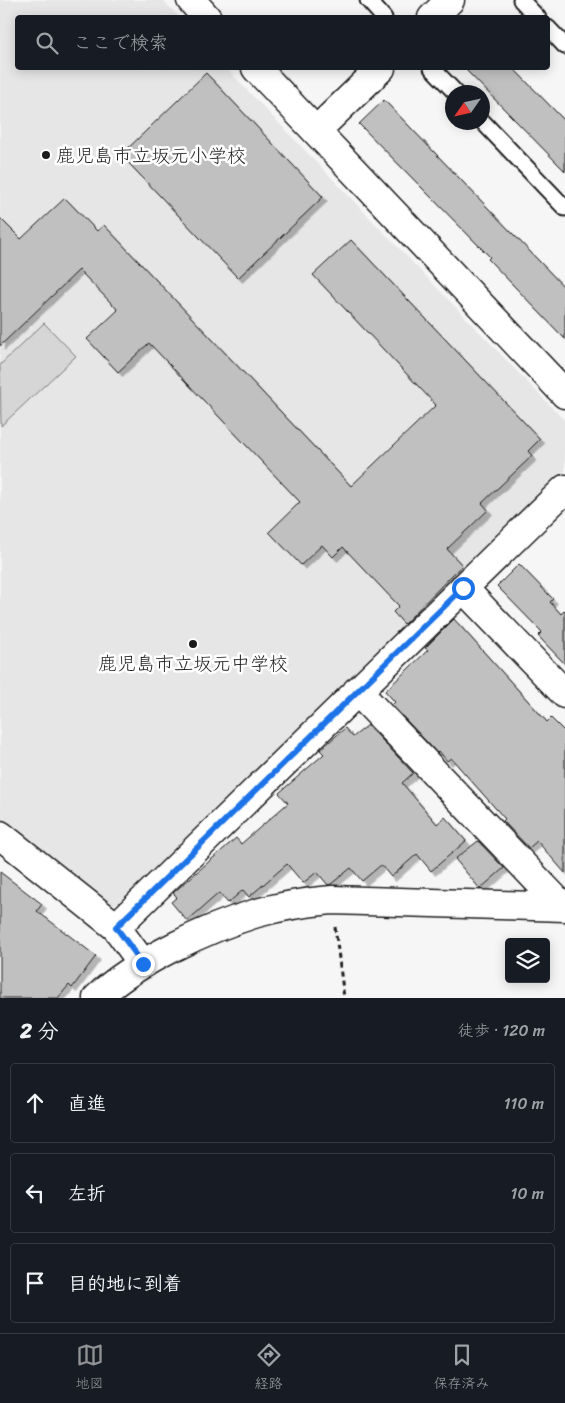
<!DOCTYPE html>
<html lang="ja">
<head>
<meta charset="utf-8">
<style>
  :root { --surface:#171b24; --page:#242831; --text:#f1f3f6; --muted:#9ea1a6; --line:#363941; --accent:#919294 }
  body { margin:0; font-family:Sriracha,"Klee One",sans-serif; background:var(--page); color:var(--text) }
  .controls { position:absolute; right:15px; bottom:15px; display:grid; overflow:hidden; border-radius:5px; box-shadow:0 2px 12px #0003 }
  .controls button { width:45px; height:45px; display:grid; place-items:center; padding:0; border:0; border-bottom:1px solid var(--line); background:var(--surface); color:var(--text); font:25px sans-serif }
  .compass { position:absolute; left:445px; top:85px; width:45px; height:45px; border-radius:50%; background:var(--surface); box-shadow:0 2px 12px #0003; rotate:236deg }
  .stop { position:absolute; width:15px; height:15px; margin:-11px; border:4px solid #1a73e8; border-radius:50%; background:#fff }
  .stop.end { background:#1a73e8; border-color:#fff; box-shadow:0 1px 5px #0008 }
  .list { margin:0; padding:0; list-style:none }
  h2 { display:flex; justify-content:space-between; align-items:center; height:65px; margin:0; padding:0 20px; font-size:21px }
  h2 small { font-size:16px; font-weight:400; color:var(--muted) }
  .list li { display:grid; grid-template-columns:32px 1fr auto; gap:15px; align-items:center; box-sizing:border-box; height:80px; margin:0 10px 10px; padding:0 10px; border:1px solid var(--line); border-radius:5px }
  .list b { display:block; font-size:19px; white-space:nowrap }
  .list em { font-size:16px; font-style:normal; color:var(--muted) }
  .icon { flex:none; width:28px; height:28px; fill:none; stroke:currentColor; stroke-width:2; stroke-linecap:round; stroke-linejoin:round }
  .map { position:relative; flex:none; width:565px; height:998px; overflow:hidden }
  .search { position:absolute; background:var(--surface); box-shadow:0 2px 12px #0003; left:15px; right:15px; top:15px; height:55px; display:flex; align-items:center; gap:12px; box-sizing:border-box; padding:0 18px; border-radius:5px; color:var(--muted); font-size:19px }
  .sheet { height:335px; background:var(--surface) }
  nav { display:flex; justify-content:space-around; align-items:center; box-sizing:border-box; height:70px; border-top:1px solid var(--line); background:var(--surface); font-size:14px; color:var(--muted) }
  nav a { display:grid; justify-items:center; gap:2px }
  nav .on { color:var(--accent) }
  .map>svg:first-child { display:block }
  .built { fill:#e6e6e6 }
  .green { fill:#d6d6d6; stroke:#797979 }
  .building { fill:#c0c0c0; stroke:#1c1c1c; filter:url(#shadow) }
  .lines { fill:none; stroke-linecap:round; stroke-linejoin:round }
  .lane-casing { stroke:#1c1c1c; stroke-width:19 }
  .street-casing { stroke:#1c1c1c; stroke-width:31 }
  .path { stroke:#1c1c1c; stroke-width:3; stroke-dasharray:5 4; stroke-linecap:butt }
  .lane { stroke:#fff; stroke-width:15 }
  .street { stroke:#fff; stroke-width:28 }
  .route { stroke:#1a73e8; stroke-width:6 }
  .poi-dot { fill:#1c1c1c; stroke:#fff; stroke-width:2 }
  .labels { text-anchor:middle; stroke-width:5; stroke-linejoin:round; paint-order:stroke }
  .poi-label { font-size:19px; fill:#1c1c1c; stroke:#fff; text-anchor:start }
</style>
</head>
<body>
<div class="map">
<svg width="565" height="998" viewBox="0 0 565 998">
  <defs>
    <filter id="shadow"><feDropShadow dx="4.5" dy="4.5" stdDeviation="0" flood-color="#0004"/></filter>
  </defs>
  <rect width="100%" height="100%" fill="#f6f6f6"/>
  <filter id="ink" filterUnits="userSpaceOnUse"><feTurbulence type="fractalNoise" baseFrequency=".02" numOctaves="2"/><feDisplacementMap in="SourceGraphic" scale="10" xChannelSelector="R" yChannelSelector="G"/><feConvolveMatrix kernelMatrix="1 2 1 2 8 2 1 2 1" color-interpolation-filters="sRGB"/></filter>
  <g filter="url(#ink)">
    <path class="built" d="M0,0H163L179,17L18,18V68H226L565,421V472L117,904L103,905L0,817Z"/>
    <path class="green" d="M44,323L76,356L1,426L0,365Z"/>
    <path class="building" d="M464,68H513L565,121V171Z
      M206,73L323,197L238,278L121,155Z
      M384,100L565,288V339L488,259L490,257L359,124Z
      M65,198L97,231L104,225L351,486L436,405L313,275L351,240L540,439L528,451L532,456L482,503L488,510L447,549L462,565L404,624L393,612L399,606L343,547L333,557L322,545L301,565L269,532L300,502L149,343L118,372L87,339L118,310L79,270L0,346V218L21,239Z
      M519,564L553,599L550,602L561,614L565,610V664L538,636L542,632L497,586Z
      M454,619L547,722L551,718L565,732V873L537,841L529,848L503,821L505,819L451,758L447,761L439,751L437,753L392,705L395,702L385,691L428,650L425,648Z
      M368,725L413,773L402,783L437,824L445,817L466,841L431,871L417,854L391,877L381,865L362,881L351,868L331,884L328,885L317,872L303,883L287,864L249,897L243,890L228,903L219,893L187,921L171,902L177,897L173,893L236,838L241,844L288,803L279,793L324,754L320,750L345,728L353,737Z
      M478,841L504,868L480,889L455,859Z
      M0,872L42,904L37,911L96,956L72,988L69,985L58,998H0Z"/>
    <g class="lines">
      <g class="lane-casing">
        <path id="lane" d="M368,0L384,18
          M521,0L538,18
          M548,28L565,46
          M432,68L455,92
          M482,121L565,208"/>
      </g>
      <g class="street-casing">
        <path id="street" d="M191,0L207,18
          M432,18L450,0
          M256,68L565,394
          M316,131L381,68
          M463,588L565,694
          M357,691L563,907
          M0,835L116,927L143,964
          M116,927L565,489
          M97,998C134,962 207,928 257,913C282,906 307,902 332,900L565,907"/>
      </g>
      <path class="path" d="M335,927L344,998"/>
      <use href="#lane" class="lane"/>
      <use href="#street" class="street"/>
    </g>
  </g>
  <g class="lines" filter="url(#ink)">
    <path class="route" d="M143,964L116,927L463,588"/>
  </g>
  <g class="poi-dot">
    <circle cx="46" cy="155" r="5"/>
    <circle cx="193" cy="644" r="5"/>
  </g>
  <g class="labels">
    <g class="poi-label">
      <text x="56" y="162">鹿児島市立坂元小学校</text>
      <text x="193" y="670" text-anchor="middle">鹿児島市立坂元中学校</text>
    </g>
  </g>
</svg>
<div class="controls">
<button><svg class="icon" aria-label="layers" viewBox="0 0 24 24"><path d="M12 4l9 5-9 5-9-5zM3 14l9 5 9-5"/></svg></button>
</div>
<svg class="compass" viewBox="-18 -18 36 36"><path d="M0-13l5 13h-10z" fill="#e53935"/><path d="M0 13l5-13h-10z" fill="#9ea1a6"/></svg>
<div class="stop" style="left:463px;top:588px"></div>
<div class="stop end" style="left:143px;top:964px"></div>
<div class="search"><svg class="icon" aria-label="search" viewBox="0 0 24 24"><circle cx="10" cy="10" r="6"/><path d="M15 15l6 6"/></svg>ここで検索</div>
</div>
<section class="sheet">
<h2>2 分<small>徒歩 · 120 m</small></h2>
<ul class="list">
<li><svg class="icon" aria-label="ahead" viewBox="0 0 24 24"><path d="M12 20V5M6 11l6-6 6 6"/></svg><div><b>直進</b></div><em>110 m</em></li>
<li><svg class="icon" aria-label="left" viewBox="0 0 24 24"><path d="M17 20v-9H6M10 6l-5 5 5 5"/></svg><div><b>左折</b></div><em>10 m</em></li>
<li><svg class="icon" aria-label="arrive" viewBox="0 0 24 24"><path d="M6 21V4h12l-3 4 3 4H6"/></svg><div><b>目的地に到着</b></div></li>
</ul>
</section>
<nav>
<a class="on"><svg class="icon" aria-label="map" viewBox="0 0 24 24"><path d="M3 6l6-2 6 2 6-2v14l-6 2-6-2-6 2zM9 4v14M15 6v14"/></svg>地図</a>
<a><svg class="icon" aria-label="directions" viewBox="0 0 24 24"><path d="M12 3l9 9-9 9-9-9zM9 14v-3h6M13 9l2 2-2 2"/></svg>経路</a>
<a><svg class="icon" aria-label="saved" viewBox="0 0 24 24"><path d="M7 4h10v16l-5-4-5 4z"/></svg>保存済み</a>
</nav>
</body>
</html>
